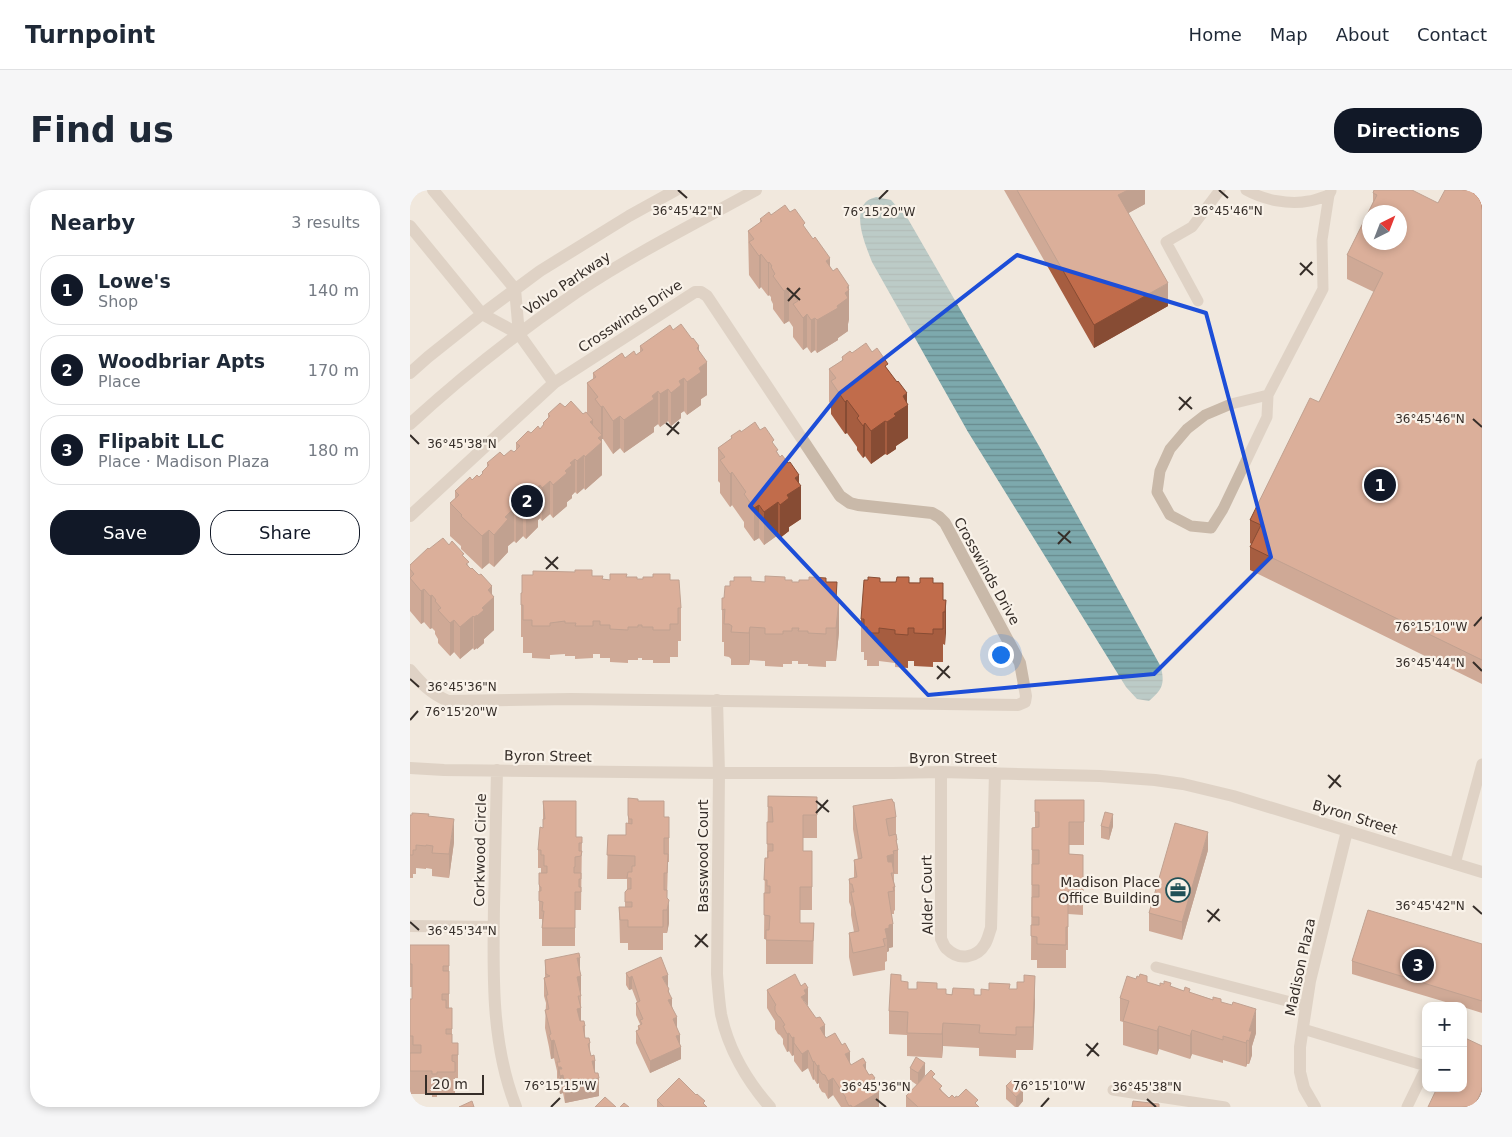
<!DOCTYPE html>
<html lang="en">
<head>
<meta charset="utf-8">
<style>
  :root { --surface:#fff; --page:#f6f6f7; --text:#1f2937; --muted:#747a83; --line:#e0e1e3; --accent:#111827 }
  body { margin:0; font-family:"DejaVu Sans",sans-serif; background:var(--page); color:var(--text) }
  .controls { position:absolute; right:15px; bottom:15px; display:grid; overflow:hidden; border-radius:10px; box-shadow:0 2px 8px #0003 }
  .controls button { width:45px; height:45px; display:grid; place-items:center; padding:0; border:0; border-bottom:1px solid var(--line); background:var(--surface); color:var(--text); font:25px sans-serif }
  .compass { position:absolute; left:952px; top:15px; width:45px; height:45px; border-radius:50%; background:var(--surface); box-shadow:0 2px 8px #0003; rotate:42deg }
  .scale { position:absolute; left:15px; bottom:12px; width:59px; box-sizing:border-box; padding-left:5px; border:2px solid #362e29; border-top:0; font-size:14px; line-height:18px; white-space:nowrap; color:#362e29; -webkit-text-stroke:4px #f9f2e9; paint-order:stroke }
  .you { position:absolute; left:590px; top:464px; width:18px; height:18px; margin:-12px; border:4px solid #fff; border-radius:50%; background:#1a73e8; box-shadow:0 0 0 8px #1a73e833 }
  .badge { display:grid; place-items:center; width:32px; height:32px; border-radius:50%; background:var(--accent); color:#fff; font-size:16px; font-weight:700 }
  .pin { position:absolute; translate:-50% -50%; border:2px solid #fff; box-shadow:0 1px 5px #0006 }
  .list { margin:0; padding:0; list-style:none }
  h2 { display:flex; justify-content:space-between; align-items:center; height:65px; margin:0; padding:0 20px; font-size:21px }
  h2 small { font-size:16px; font-weight:400; color:var(--muted) }
  .list li { display:grid; grid-template-columns:32px 1fr auto; gap:15px; align-items:center; box-sizing:border-box; height:70px; margin:0 10px 10px; padding:0 10px; border:1px solid var(--line); border-radius:20px }
  .list b { display:block; font-size:19px; white-space:nowrap }
  .list p { margin:0; font-size:16px; white-space:nowrap; color:var(--muted) }
  .list em { font-size:16px; font-style:normal; color:var(--muted) }
  .actions { display:flex; gap:10px; padding:15px 20px }
  .actions a { flex:1; padding:11px 0; border:1px solid var(--accent); border-radius:20px; text-align:center; font-size:18px; color:var(--accent) }
  .actions .main { background:var(--accent); color:#fff }
  .map { position:relative; flex:none; width:1072px; height:917px; overflow:hidden; border-radius:20px }
  header { display:flex; align-items:center; gap:30px; box-sizing:border-box; height:70px; padding:0 25px; background:var(--surface); border-bottom:1px solid var(--line) }
  header strong { font-size:24px }
  nav { display:flex; gap:28px; margin-inline-start:auto; font-size:18px }
  .intro { display:flex; align-items:center; justify-content:space-between; box-sizing:border-box; height:120px; padding:0 30px }
  h1 { margin:0; font-size:35px }
  .button { padding:12px 22px; border-radius:20px; background:var(--accent); color:#fff; font-size:18px; font-weight:700 }
  main { display:flex; gap:30px; padding:0 30px }
  aside { flex:1; background:var(--surface); border-radius:20px; box-shadow:0 2px 8px #0003 }
  .map>svg:first-child { display:block }
  .water { fill:url(#water-rules) }
  .lines { fill:none; stroke-linecap:round; stroke-linejoin:round }
  .service { stroke:#c9b9a9; stroke-width:11 }
  .minor { stroke:#c9b9a9; stroke-width:12 }
  .wall { fill:#a65d40 }
  .shaded-wall { fill:#874c34 }
  .building { fill:#c16c4b; stroke:#874c34; fill-rule:evenodd }
  .marked { fill:none; stroke:#1d4ed8; stroke-width:4; stroke-linejoin:round }
  .ticks { fill:none; stroke:#362e29; stroke-width:2 }
  .labels { text-anchor:middle; stroke-width:4.5; stroke-linejoin:round; paint-order:stroke }
  .street-label { font-size:14px; fill:#362e29; stroke:#f9f2e9 }
  .poi-label { font-size:14px; fill:#362e29; stroke:#f9f2e9; text-anchor:end }
  .ticks-label { font-size:12px; text-anchor:middle; fill:#362e29; stroke:#f9f2e9; stroke-width:4.5; stroke-linejoin:round; paint-order:stroke }
</style>
</head>
<body>
<header>
<strong>Turnpoint</strong>
<nav><a>Home</a><a>Map</a><a>About</a><a>Contact</a></nav>
</header>
<div class="intro"><h1>Find us</h1><a class="button">Directions</a></div>
<main>
<aside>
<h2>Nearby<small>3 results</small></h2>
<ul class="list">
<li><span class="badge">1</span><div><b>Lowe's</b><p>Shop</p></div><em>140 m</em></li>
<li><span class="badge">2</span><div><b>Woodbriar Apts</b><p>Place</p></div><em>170 m</em></li>
<li><span class="badge">3</span><div><b>Flipabit LLC</b><p>Place · Madison Plaza</p></div><em>180 m</em></li>
</ul>
<div class="actions"><a class="main">Save</a><a>Share</a></div>
</aside>
<div class="map">
<svg width="1072" height="917" viewBox="0 0 1072 917">
  <defs>
    <pattern id="water-rules" width="6" height="5" patternUnits="userSpaceOnUse" patternTransform="scale(1.25)"><rect width="6" height="5" fill="#7da9ad"/><path d="M0 2.5h6" fill="none" stroke="#678a8d"/></pattern>
  </defs>
  <rect width="100%" height="100%" fill="#f1e8dd"/>
  <path class="water" d="M466,7L481,10L498,29L629,256L751,477C755,495 752,500 739,511L727,509L716,497L558,242L462,72C456,56 443,27 455,13C457,10 463,8 466,7Z"/>
  <g class="lines">
    <path class="service" d="M836,0C854,10 879,15 899,11C906,10 912,7 919,5L921,1
      M788,111L756,52L782,37L810,0
      M858,205L857,227L813,319L801,338L781,336L760,325L747,302L750,281L760,259L777,239L795,225L821,214L858,205L913,99L912,50L919,5
      M1045,674L1072,574
      M746,777L896,816
      M893,839L1016,876
      M703,900L815,917
      M997,917L1016,878"/>
    <path class="minor" d="M0,36L72,124L109,144L105,99L23,0
      M109,144L144,193
      M0,183L18,167L72,124L130,81L219,26L266,0
      M0,234C52,186 108,142 167,102C224,64 286,33 346,0
      M0,326L144,193L285,102H291L297,106L430,306L440,313L448,315L522,323L529,327L535,333L610,473L616,506L615,512L608,515L161,509L38,511C20,503 12,494 0,480
      M307,510L309,583L307,784C308,797 309,811 311,824C318,858 337,891 360,917
      M0,578L34,580L309,583H483L531,582L690,586L745,590L773,594L823,606L1072,682
      M87,580C86,626 85,672 84,717C83,784 81,854 106,917
      M531,582V749C533,752 534,757 537,759C549,771 567,768 575,754C578,749 579,743 581,738L585,583
      M0,736L84,737
      M905,917L894,898L890,882V857L900,791L937,641"/>
  </g>
  <path class="wall" d="M594,0H735V14L718,23L758,116L684,158Z
    M1072,0V494L840,380V357L841,354L840,353V330L909,212L964,102L937,89V65L963,12V3L1028,13Z
    M380,22L395,38L420,77L439,129L438,134V141L428,148V150L407,163L405,160L401,163L397,157L393,160L383,147V137L379,131L374,134L363,119V114L361,110V107L359,105L358,106L351,97L349,99L339,85L338,41L350,33V29L361,25Z
    M263,140L289,161L297,205L291,209V215L277,225L274,221L271,223V228L261,236L258,231L250,237L248,234L244,237V242L214,263L210,258L203,264L193,249H192V285L175,300L174,298L167,304L165,302L162,305V308L157,312V316L143,328L140,324L132,331L130,328L128,330V337L116,349L113,346L106,353L104,351L98,356V362L84,377L79,373L72,379L51,359V356L40,346V313L45,309V301L62,290L69,287L72,284V282L77,277V273L104,262L106,260V253L130,239L133,236V233L138,228V224L155,217L173,224H177V193L183,189V183L215,168L226,165L230,162V156Z
    M462,162L478,180L497,212L498,248L486,256V259L477,265L475,264L461,274L455,266L453,268L447,260V257L437,243L435,244L421,224V214L419,212V179L432,171V167L442,163Z
    M350,240L364,255L368,264L389,294L391,329L379,337V341L370,348L368,345L354,355L349,348L344,351L334,337V332L322,315L320,317L310,303V293L308,291V258L321,249V246L331,242Z
    M39,355L54,367L59,377L82,404L84,440L74,449V453L67,459V458L64,460L63,458L50,469L44,462L40,466L28,453V449L25,444V441L22,438L20,439L14,432L11,434L0,421V375L19,359Z
    M182,386L193,389L200,390L217,387L227,389L260,390L271,418V451H268V467H260V473H243V470H232V468H228V470H218V473L200,472V468H190V464H183V468L165,469V466H155V464L140,465V469L122,468V463H113V447H111V403Z
    M375,390L382,392H416L427,409L429,442L426,471H416V477L398,476V474H388V471H382V474H373V477L355,476V471L340,470L339,475H321V469L319,467L314,466V452H312V408H314L320,396L324,391L355,392Z
    M470,392L523,393L533,410H536L535,455L533,454V472H523V477L504,476V471H498V478L485,477V473L469,471V476H457V470H454V462H451V429Z
    M358,606L407,607V648H393V661H402V720H390V733H404L403,774H356V749H354L355,668H357Z
    M218,608L228,611L254,627H259V672H258L257,707L259,733L257,743H253V760H218V753H210L209,717H215V702L217,699V689H197L198,645H216L218,633Z
    M625,610H674V655H659V664L673,665V725L658,724V760H656V778H627V770H621L622,638L625,637Z
    M133,611L166,647H172L171,720H165V756H132V729H129V683H134H131V678H128V660L133,638Z
    M443,616L486,627V645L488,660V684H484V692L485,697V720L484,721V724H482L483,757L479,758V761L477,762V771L475,772V780L443,786L439,767V743L444,742L441,725V717L439,712V689L444,688V670L448,669L443,639Z
    M0,625L19,626L44,652L39,688L22,686V679L16,678V679L6,678V684H3V688H0Z
    M691,636H703L699,650L691,648Z
    M798,660L772,750L739,741V723Z
    M1072,754V823L1053,817V816H1049L942,784V771Z
    M0,755H39V818H42V853H48V888H45V905H27V907H22V904H0V809H2V797H0Z
    M135,770L170,782L171,806V831L175,836V848L180,853V863L185,883L189,906L155,913L153,903L150,904L147,890V881L144,868L141,869L139,857L135,838L136,813L134,806V788L135,787Z
    M216,783L258,797L267,839L270,854L271,869L240,883L226,853V841L228,840V836L230,835V834L226,825V813L227,812L222,799L219,800L216,795Z
    M726,789L750,796L761,797L811,812L846,843L842,856V865L839,874H837L836,877L813,870V873L782,864L780,869L749,859L747,865L713,855V832L710,831V808Z
    M491,791L498,799H527L536,804L571,805L579,800L600,799L625,809L623,860H606V868L569,866V858L533,856L532,868L497,866V845L479,844V821Z
    M357,800L398,816L416,848L441,875L456,880L465,895L469,917H431L423,905L418,909L415,903L412,902L409,897V893L407,894L404,889L403,890L398,878L392,882L384,871V865L382,866L379,861L377,862L373,854V849L370,845L368,844L365,839V831L357,818Z
    M500,878L515,885L511,890L525,889L532,901L539,908H545L548,907L568,916L569,917H496V906L507,895L500,890Z
    M596,896L613,911L608,917H605L596,909Z
    M247,910L295,915L297,917H247Z"/>
  <path class="shaded-wall" d="M718,0H735V14L708,29V5Z
    M351,64V97L349,99V66Z
    M420,68V101L416,71Z
    M359,72V105L358,106V73Z
    M758,93V116L684,158V135Z
    M439,96V129L438,134V141L428,148V150L407,163V130L427,116L435,103L437,97Z
    M379,98V131L374,134V101Z
    M397,124V157L393,160V128Z
    M405,128V160L401,163V130Z
    M289,156V178L297,172V205L291,209V215L277,225V192L287,158Z
    M274,188V221L271,223V228L261,236V203L269,191Z
    M258,199V231L250,237V204Z
    M248,201V234L244,237V242L214,263V230L242,206Z
    M497,203V216L498,215V248L486,256V259L477,265V232L484,224L493,206Z
    M437,210V243L435,244V212Z
    M193,216V249H192V285L175,300V267L180,232L183,230V260L188,248L191,246V217Z
    M210,226V258L203,264V231Z
    M475,231V264L461,274V241Z
    M455,233V266L453,268V236Z
    M174,265V298L167,304V271Z
    M165,269V302L162,305V308L157,312V316L143,328V295L155,281L160,273Z
    M322,282V315L320,317V284Z
    M389,285V297L391,296V329L379,337V341L370,348V315L377,305L385,288Z
    M140,291V324L132,331V298Z
    M130,295V328L128,330V337L116,349V316L124,300Z
    M368,312V345L354,355V322Z
    M113,313V346L106,353V320Z
    M349,315V348L344,351V318Z
    M104,318V351L98,356V362L84,377V345L95,327Z
    M79,340V373L72,379V346Z
    M427,392V428L429,409V442L426,471Z
    M82,396V409L84,407V440L74,449V453L67,459V426L72,418L78,400Z
    M14,399V432L11,434V401Z
    M22,405V438L20,439V406Z
    M536,410V443L535,455V422Z
    M67,425V458L64,460V427Z
    M63,426V458L50,469V437Z
    M44,430V462L40,466V433Z
    M340,437V470L339,475V443Z
    M703,624V636L699,650V638Z
    M44,629V652L39,688V664Z
    M798,642V660L772,750V732Z
    M484,664V683H481L477,689V666Z
    M257,700V720L259,710V733L257,743Z
    M483,734V757L479,758V761L477,762V748L475,739L479,735Z
    M167,768H170V786Z
    M258,785V797L252,787Z
    M171,786V804L167,787Z
    M222,786V799L219,800V788Z
    M625,786V809L623,860V837Z
    M398,798V816L391,807L394,800Z
    M259,799V810L262,809V821L258,823V801Z
    M171,818V836L167,819Z
    M846,819V843L842,856V865L839,874V841Z
    M267,827V839L263,829Z
    M533,833V856L532,868V844Z
    M415,835V853L410,838Z
    M749,836V859L747,865V841Z
    M782,840V864L780,869V846Z
    M379,843V861L377,862V844Z
    M270,845V857L266,846Z
    M384,847V865L382,866V848Z
    M144,850V868L141,869V851Z
    M837,850V874L836,877V853Z
    M271,857V869L240,883V871Z
    M398,860V878L392,882V864Z
    M440,862V879L435,864Z
    M182,871H185V889Z
    M404,871V889L403,890V872Z
    M456,873V891L453,875Z
    M515,873V885L508,895V883Z
    M409,875V893L407,894V876Z
    M148,877H151V886L153,885V903L150,904V886L149,879L148,895Z
    M189,888V906L155,913V895Z
    M423,888V905L418,909V891Z
    M465,888V904L469,902V917H444L462,890Z
    M613,899V911L608,917H606V907Z
    M1072,900V917H1064Z"/>
  <path class="building" d="M607,0H718L708,5L758,93L684,135Z
    M964,0H1002L1028,13L1035,0H1072V470L840,357L851,335L840,330L900,208L909,212L973,83L937,65L967,5L963,3ZM960,22H990V52H960Z
    M375,15L380,22L385,19L395,33L393,35L403,49L405,47L420,68L416,71L423,81L427,78L439,96L437,97L439,100L435,103L438,108L427,116L428,118L407,130L405,128L401,130L397,124L393,128L383,114L388,111L379,98L374,101L363,86L365,84L361,77L362,76L359,72L358,73L351,64L349,66L339,52L344,49L338,41L352,31L350,29L359,22L361,25Z
    M271,134L282,149L283,148L289,156L287,158L297,172L289,178L291,182L277,192L274,188L269,191L271,195L261,203L258,199L250,204L248,201L242,206L244,209L214,230L210,226L203,231L193,216L191,217L185,209L188,207L177,193L186,187L183,183L212,163L215,168L224,161L226,165L233,160L230,156L260,135L263,140Z
    M456,153L462,162L467,158L478,174L475,176L487,192L488,191L497,203L493,206L498,215L484,224L486,226L477,232L475,231L461,241L455,233L453,236L447,228L449,226L437,210L435,212L421,191L426,188L419,179L433,170L432,167L440,161L442,163Z
    M161,211L173,224L176,222L183,230L180,232L192,245L188,248L192,252L175,267L174,265L167,271L165,269L160,273L162,275L155,281L157,283L143,295L140,291L132,298L130,295L124,300L128,304L116,316L113,313L106,320L104,318L95,327L98,329L84,345L79,340L72,346L51,326L52,325L40,313L49,305L45,301L60,287L62,290L67,285L69,287L73,283L72,282L79,275L77,273L90,262L94,266L101,260L104,262L110,256L106,253L118,241L121,243L128,236L130,239L134,234L133,233L140,226L138,224L150,213L155,217Z
    M345,232L350,240L355,237L364,250L362,252L368,260L366,261L370,267L372,265L378,273L380,272L389,285L385,288L391,296L377,305L379,308L370,315L368,312L354,322L349,315L344,318L334,304L336,302L322,282L320,284L310,270L315,267L308,258L322,248L321,246L330,240L331,242Z
    M33,348L39,355L42,351L54,364L52,365L59,372L56,374L61,379L62,378L69,385L71,384L82,396L78,400L84,407L72,418L74,420L67,426V425L64,427L63,426L50,437L44,430L40,433L28,420L31,418L25,411L26,410L22,405L20,406L14,399L11,401L0,388L4,384L0,379V375L18,358L19,359Z
    M165,380H182V386H193L192,389L200,390V384H217L216,387H227V389H233V387H243V384H260V390H269L271,418H268V434H260V440H243V437H232V435H228V437H218V440L200,439V435H190V431H183V436H165L166,433H155V431L140,433V436H122V430H113V415H111V403H112V385H123V381L165,382Z
    M355,386L375,387V390H382V392H389V390H399V387L416,388V392H427L426,409H429L426,438H416V444L398,443V441H388L389,438H382V441H373V444H355V438L340,437L339,443L321,442L322,436L319,434H314L315,419L312,420V408H314L315,396H320V391H324V387H341V391L355,392Z
    M458,387L470,388V392H486L487,387H499V393H510V388H523V393H533V410H536L535,422H533V439H523V444L504,443V438H498V445L485,444V440L469,438V443H457V437H454V429H451L454,390H458Z
    M358,606L407,607V625H393V661H402V697H390V733H404L403,751L356,750V740H359L360,726L354,725V703H360V696H357V690H354L355,668H358V661H363V654H357V632H363L362,617H358Z
    M218,608L228,609V611H254V627H259V648H254V664H258L257,683H254V700H257V708L259,710L257,720H253V737H218V730H210L209,717H222V712H215V702L218,699H221V688H217L218,682H222V676H225V666L197,665L198,645H216V633L222,634V629H219L218,625Z
    M482,609L483,612H484L486,627L476,629L479,646L486,644L487,650H486L488,660L483,661L484,664L477,666L478,672H482L484,683H481L485,697H483L484,701L478,702L483,734L479,735V738L475,739L477,748L473,749L475,756L443,763L439,743L449,741L441,702H444L442,694H440L439,689L447,687L444,670L452,668L443,616Z
    M625,610H674V632H659V664L673,665V701H658V737H656V755L627,754V747L621,746V735H629V727H622V707H629V695H622V674H629V660H622V638L629,637V622H625Z
    M133,611H166V647H172V653H169V661H172L171,666L165,667V677H164V683H171V689H169V697H171V702H165V738H132L134,721H132L133,712L129,711V701H131V697H130L129,694V683H137V676H134V665H131V660H128L130,637L133,638V629H135Z
    M695,622L703,624L699,638L691,636Z
    M2,623L19,624L18,626L44,629L39,664L22,663L23,656L16,655V656L6,655V660H3V665H0V625H2Z
    M765,633L798,642L772,732L739,723Z
    M958,720L1072,754V811L942,771Z
    M0,755H39V776H33V781H39V804H32V810H36V818H42V839H36V844H42V853H48V865H42V871L45,872V882H27V884H22V881H0V863H11V855H3V846H0V809H2V774H0Z
    M169,763L170,768H167L171,786L167,787L171,806H168L171,818L167,819L170,831H174L175,836H173L175,848H179L180,853L178,854L181,866L184,865L185,871H182L185,883H188L189,888L155,895L153,885L150,886L149,879H152L151,877H148L147,872H150L144,850L141,851L139,845L141,844L135,820L139,819L136,805H138L134,788L140,786L136,784L135,770Z
    M251,767L258,785L252,787L259,799L258,801L262,809L258,810L267,827L263,829L270,845L266,846L271,857L240,871L226,841L230,839L228,836L232,834L230,830L233,829L226,813L230,811L222,786L219,788L216,783Z
    M385,784L391,796L395,793L398,798L394,800L396,804L391,807L406,828L410,827L415,835L410,838L416,848L425,843L432,855L435,853L440,862L435,864L441,875L453,868L456,873L453,875L459,885L462,884L465,888L462,890L469,902L444,917H442L441,915L439,916L435,908H436L423,888L418,891L415,885L412,884L409,879V875L407,876L404,871L403,872L398,860L392,864L384,853V847L382,848L379,843L377,844L373,836L375,835L370,827L368,826L365,821V816L366,815L357,800Z
    M481,784L491,785V791L498,792V799H507V792L527,793V799H536V804L542,805L543,798L564,799V805H571V799L579,800V793L600,794L599,799H607V792H614V785L625,786L623,837H606V845L569,843L570,835L533,833L532,844L497,843L498,822L479,821Z
    M730,784L737,786V792L750,796V793L754,794V791L761,793L760,796L774,801L775,797L780,799L779,802L803,810V807L811,809V812L822,815L823,812L846,819L839,841H842L839,851L837,850L836,853L813,846V850L782,840L780,846L749,836L747,841L713,831L719,811L710,808L717,786L726,789L727,786L729,787Z
    M1053,847L1072,856V900L1064,917H1018L1027,898H1053Z
    M506,867L515,873L508,883L500,878Z
    M521,880L525,884L522,887L532,896L529,899L539,908L542,905L545,908L546,906L548,907L556,899L568,910L565,913L569,917H508L496,906Z
    M269,888L286,905L287,904L295,911L293,913L297,917H254L247,910Z
    M603,889L613,899L606,907L596,896Z
    M195,907L206,917H185Z
    M62,911L64,917H49Z
    M723,911L749,914V917H722Z
    M214,913L219,917H210Z"/>
  <path d="M0 0H1072V917H0ZM607,65L796,123L861,367L744,484L518,505L340,316L430,203Z" fill="#f1e8dd" fill-opacity=".55" fill-rule="evenodd"/>
  <path class="marked" d="M607,65L796,123L861,367L744,484L518,505L340,316L430,203Z"/>
  <path class="ticks" d="M268,0L277,8M809,0L818,8M469,9L478,0M890,73L903,85M890,85L902,72M377,98L390,110M378,111L390,98M769,207L782,219M769,220L781,207M1063,229L1072,237M256,233L269,244M0,245L9,254M257,245L269,232M648,342L661,353M648,354L660,341M135,367L148,379M136,379L148,367M1064,436L1072,427M1063,472L1072,481M527,476L540,488M0,489L9,497M527,489L539,476M0,530L8,521M918,585L931,597M919,598L930,585M406,611L419,622M406,623L418,610M1063,716L1072,724M797,720L810,731M0,732L9,740M798,732L809,719M285,745L298,757M285,757L297,744M676,854L689,866M677,866L688,853M466,909L476,917M737,909L746,917M141,917L150,908M631,917L639,908"/>
  <defs>
    <g id="office-ring" transform="scale(1.25)"><circle r="9.5" fill="#f9f2e9" stroke="#205056" stroke-width="1.5"/><path d="M-6-3h4V-5.5h4V-3h4V5H-6ZM-1-4.5V-3h2v-1.5ZM-6 0V1H6V0Z" fill="#205056"/></g>
  </defs>
  <g fill-rule="evenodd">
    <use href="#office-ring" x="768" y="700"/>
  </g>
  <g class="labels">
    <g class="street-label">
      <text transform="translate(157 93) rotate(-34)" y="5">Volvo Parkway</text>
      <text transform="translate(220 126) rotate(-33)" y="5">Crosswinds Drive</text>
      <text transform="translate(577 381) rotate(61)" y="5">Crosswinds Drive</text>
      <text transform="translate(138 566) rotate(1)" y="5">Byron Street</text>
      <text x="543" y="573">Byron Street</text>
      <text transform="translate(945 627) rotate(17)" y="5">Byron Street</text>
      <text transform="translate(70 660) rotate(-89)" y="5">Corkwood Circle</text>
      <text transform="translate(293 666) rotate(-90)" y="5">Basswood Court</text>
      <text transform="translate(517 705) rotate(-91)" y="5">Alder Court</text>
      <text transform="translate(890 777) rotate(-78)" y="5">Madison Plaza</text>
    </g>
    <g class="poi-label">
      <text x="750" y="697">Madison Place<tspan x="750" dy="16">Office Building</tspan></text>
    </g>
  </g>
  <g class="ticks-label">
    <text x="277" y="25">36°45'42"N</text>
    <text x="818" y="25">36°45'46"N</text>
    <text x="469" y="26">76°15'20"W</text>
    <text x="1020" y="233">36°45'46"N</text>
    <text x="52" y="258">36°45'38"N</text>
    <text x="1021" y="441">76°15'10"W</text>
    <text x="1020" y="477">36°45'44"N</text>
    <text x="52" y="501">36°45'36"N</text>
    <text x="51" y="526">76°15'20"W</text>
    <text x="1020" y="720">36°45'42"N</text>
    <text x="52" y="745">36°45'34"N</text>
    <text x="150" y="900">76°15'15"W</text>
    <text x="639" y="900">76°15'10"W</text>
    <text x="466" y="901">36°45'36"N</text>
    <text x="737" y="901">36°45'38"N</text>
  </g>
</svg>
<div class="controls">
<button>+</button>
<button>−</button>
</div>
<svg class="compass" viewBox="-18 -18 36 36"><path d="M0-13l5 13h-10z" fill="#e53935"/><path d="M0 13l5-13h-10z" fill="#747a83"/></svg>
<div class="scale">20 m</div>
<div class="you"></div>
<div class="pin badge" style="left:970px;top:295px">1</div>
<div class="pin badge" style="left:117px;top:311px">2</div>
<div class="pin badge" style="left:1008px;top:775px">3</div>
</div>
</main>
</body>
</html>
